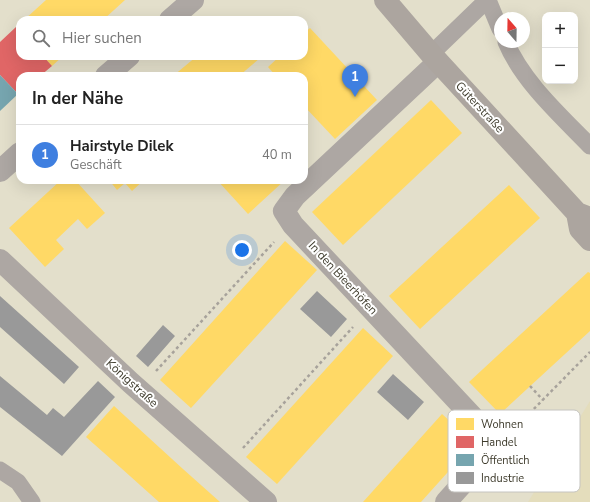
<!DOCTYPE html>
<html lang="de">
<head>
<meta charset="utf-8">
<style>
  :root { --surface:#fff; --page:#f2f2f2; --text:#222; --muted:#767676; --line:#e0e0e0; --accent:#787464 }
  body { margin:0; font-family:"Nunito Sans",sans-serif; background:var(--page); color:var(--text) }
  .controls { position:absolute; right:12px; top:12px; display:grid; overflow:hidden; border-radius:8px; box-shadow:0 4px 16px #0002 }
  .controls button { width:36px; height:36px; display:grid; place-items:center; padding:0; border:0; border-bottom:1px solid var(--line); background:var(--surface); color:var(--text); font:20px sans-serif }
  .compass { position:absolute; left:494px; top:12px; width:36px; height:36px; border-radius:50%; background:var(--surface); box-shadow:0 4px 16px #0002; rotate:340deg }
  .you { position:absolute; left:242px; top:250px; width:14px; height:14px; margin:-10px; border:3px solid #fff; border-radius:50%; background:#1a73e8; box-shadow:0 0 0 6px #1a73e833 }
  .badge { display:grid; place-items:center; width:26px; height:26px; border-radius:50%; background:var(--accent); color:#fff; font-size:13px; font-weight:700 }
  .pin { position:absolute; translate:-50% -33px; filter:drop-shadow(0 1px 2px #0008) }
  .pin::after { content:''; position:absolute; top:21px; width:14px; height:12px; background:inherit; clip-path:polygon(0 0,100% 0,50% 100%) }
  .list { margin:0; padding:0; list-style:none }
  h2 { display:flex; justify-content:space-between; align-items:center; height:52px; margin:0; padding:0 16px; font-size:17px }
  h2 small { font-size:13px; font-weight:400; color:var(--muted) }
  .list li { display:grid; grid-template-columns:26px 1fr auto; gap:12px; align-items:center; box-sizing:border-box; height:60px; padding:0 16px; border-top:1px solid var(--line) }
  .list b { display:block; font-size:15px; white-space:nowrap }
  .list p { margin:0; font-size:13px; white-space:nowrap; color:var(--muted) }
  .list em { font-size:13px; font-style:normal; color:var(--muted) }
  .icon { flex:none; width:22px; height:22px; fill:none; stroke:currentColor; stroke-width:2; stroke-linecap:round; stroke-linejoin:round }
  .map { position:relative; flex:none; width:590px; height:502px; overflow:hidden }
  .search { position:absolute; background:var(--surface); box-shadow:0 4px 16px #0002; left:16px; top:16px; width:292px; height:44px; display:flex; align-items:center; gap:10px; box-sizing:border-box; padding:0 14px; border-radius:12px; color:var(--muted); font-size:15px }
  .panel { position:absolute; background:var(--surface); box-shadow:0 4px 16px #0002; left:16px; top:72px; width:292px; height:112px; border-radius:12px }
  .map>svg:first-child { display:block }
  .built { fill:#e4ddbc }
  .homes { fill:#ffd966 }
  .shops { fill:#e06666 }
  .public { fill:#76a5af }
  .industry { fill:#999 }
  .lines { fill:none; stroke-linecap:round; stroke-linejoin:round }
  .path { stroke:#a7a29b; stroke-width:2.5; stroke-dasharray:3 3; stroke-linecap:butt }
  .lane { stroke:#ada7a3; stroke-width:17 }
  .street { stroke:#ada7a3; stroke-width:22 }
  .secondary { stroke:#aca59f; stroke-width:22 }
  .labels { text-anchor:middle; stroke-width:4; stroke-linejoin:round; paint-order:stroke }
  .street-label { font-size:12px; fill:#3e3b2c; stroke:#fff }
  .key { fill:#fff; stroke:#c5c4c0; stroke-width:1 }
  .key-label { font-size:11px; fill:#3e3b2c }
</style>
</head>
<body>
<div class="map">
<svg width="590" height="502" viewBox="0 0 590 502">
  <rect width="100%" height="100%" fill="#e3dfcb"/>
  <path class="built" d="M590,401V502H528Z"/>
  <path class="homes" d="M46,0H125L103,20H24Z
    M310,28L377,100L335,139L304,106V76H276L268,67L280,56H304V33Z
    M43,56H63L52,66Z
    M197,56H259L260,58L239,76H173Z
    M431,100L462,133L343,245L312,212Z
    M61,180H75L105,213L87,229L78,219L56,240L64,249L45,267L9,228Z
    M109,180H144L132,191L125,183L117,190Z
    M217,180H285L248,214Z
    M509,185L540,218L420,329L389,296Z
    M285,241L317,270L191,408L160,380Z
    M588,272L590,273V331L500,414L469,382Z
    M363,328L393,356L277,484L246,457Z
    M114,406L183,469L220,502H159L121,468L86,437Z
    M442,414L474,443L421,502H363Z"/>
  <path class="shops" d="M16,27L20,31V56H43L52,66L40,76H20V93L18,94L0,75V42Z"/>
  <path class="public" d="M0,75L18,94L0,111Z"/>
  <path class="industry" d="M317,291L347,319L331,337L300,309Z
    M0,296L79,367L64,384L0,327Z
    M163,325L175,336L148,367L136,356Z
    M393,374L424,402L408,420L377,392Z
    M0,376L47,415L53,408L64,417L98,381L115,397L62,456L0,407Z"/>
  <g class="lines">
    <path class="path" d="M156,371L274,242
      M530,386L543,400
      M517,426L590,352
      M243,448L353,327"/>
    <path class="lane" d="M488,0L500,29
      M506,42C522,81 561,116 590,146
      M431,54L487,0
      M0,470L18,482L32,502"/>
    <path class="street" d="M170,20L193,0
      M438,62L295,196L284,211L293,225L498,444L446,502
      M106,76L129,56
      M0,171L20,153
      M0,260L131,383L266,502"/>
    <path class="secondary" d="M385,0L431,54L577,213L590,218
      M577,213L580,229L590,240"/>
  </g>
  <g class="labels">
    <g class="street-label">
      <text transform="translate(480 107) rotate(47)" y="4">Güterstraße</text>
      <text transform="translate(343 278) rotate(47)" y="4">In den Bieerhöfen</text>
      <text transform="translate(132 383) rotate(42)" y="4">Königstraße</text>
    </g>
  </g>
  <rect x="448" y="410" width="132" height="82" rx="6" class="key"/>
  <rect x="456" y="418" width="18" height="12" fill="#ffd966"/>
  <rect x="456" y="436" width="18" height="12" fill="#e06666"/>
  <rect x="456" y="454" width="18" height="12" fill="#76a5af"/>
  <rect x="456" y="472" width="18" height="12" fill="#999"/>
  <g class="key-label">
    <text x="481" y="428">Wohnen</text>
    <text x="481" y="446">Handel</text>
    <text x="481" y="464">Öffentlich</text>
    <text x="481" y="482">Industrie</text>
  </g>
</svg>
<div class="controls">
<button>+</button>
<button>−</button>
</div>
<svg class="compass" viewBox="-18 -18 36 36"><path d="M0-13l5 13h-10z" fill="#e53935"/><path d="M0 13l5-13h-10z" fill="#767676"/></svg>
<div class="you"></div>
<div class="pin badge" style="left:355px;top:97px;background:#3f7fe0">1</div>
<div class="search"><svg class="icon" aria-label="search" viewBox="0 0 24 24"><circle cx="10" cy="10" r="6"/><path d="M15 15l6 6"/></svg>Hier suchen</div>
<section class="panel">
<h2>In der Nähe<small></small></h2>
<ul class="list">
<li><span class="badge" style="background:#3f7fe0">1</span><div><b>Hairstyle Dilek</b><p>Geschäft</p></div><em>40 m</em></li>
</ul>
</section>
</div>
</body>
</html>
